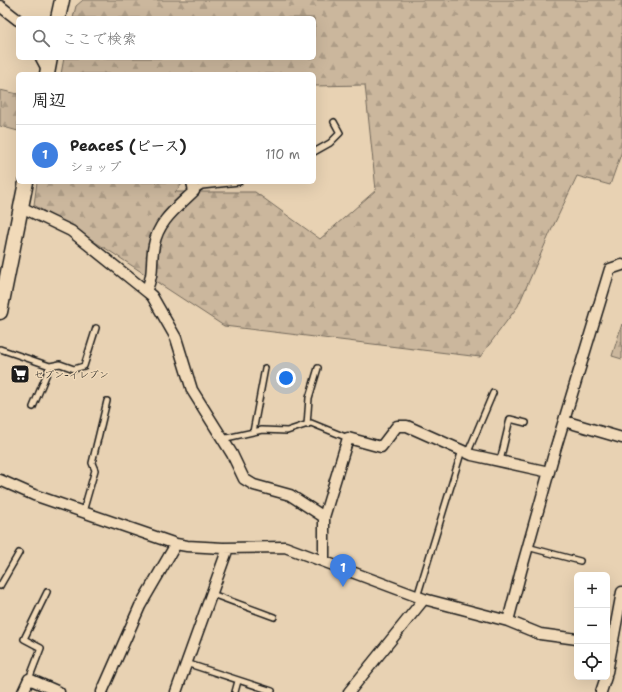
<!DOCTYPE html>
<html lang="ja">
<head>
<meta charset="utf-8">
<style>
  :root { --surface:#fff; --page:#f6f6f6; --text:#222; --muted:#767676; --line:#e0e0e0; --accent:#1c1c1c }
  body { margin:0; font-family:"Shantell Sans","Klee One",sans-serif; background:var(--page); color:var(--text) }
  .controls { position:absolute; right:12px; bottom:12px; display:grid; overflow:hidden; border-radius:6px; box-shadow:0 4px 16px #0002 }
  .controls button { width:36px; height:36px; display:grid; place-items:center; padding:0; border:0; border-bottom:1px solid var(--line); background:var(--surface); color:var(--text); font:20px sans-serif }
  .you { position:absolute; left:286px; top:378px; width:14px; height:14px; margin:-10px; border:3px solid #fff; border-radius:50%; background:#1a73e8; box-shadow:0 0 0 6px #1a73e833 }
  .badge { display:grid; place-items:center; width:26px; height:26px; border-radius:50%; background:var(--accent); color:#fff; font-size:13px; font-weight:700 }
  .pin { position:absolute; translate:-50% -33px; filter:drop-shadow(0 1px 2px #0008) }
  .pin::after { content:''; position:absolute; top:21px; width:14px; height:12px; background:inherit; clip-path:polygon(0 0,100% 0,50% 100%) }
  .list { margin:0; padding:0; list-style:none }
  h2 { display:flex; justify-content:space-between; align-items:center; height:52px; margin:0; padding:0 16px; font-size:17px }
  h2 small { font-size:13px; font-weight:400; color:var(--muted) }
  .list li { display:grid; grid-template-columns:26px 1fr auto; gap:12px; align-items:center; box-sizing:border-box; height:60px; padding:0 16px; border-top:1px solid var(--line) }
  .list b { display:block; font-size:15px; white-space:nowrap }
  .list p { margin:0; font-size:13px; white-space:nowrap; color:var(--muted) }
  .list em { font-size:13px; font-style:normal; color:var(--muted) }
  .icon { flex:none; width:22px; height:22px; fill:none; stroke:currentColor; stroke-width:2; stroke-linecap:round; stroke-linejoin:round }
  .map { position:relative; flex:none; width:622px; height:692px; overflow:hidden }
  .search { position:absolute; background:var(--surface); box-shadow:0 4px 16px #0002; left:16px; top:16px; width:300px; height:44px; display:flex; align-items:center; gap:10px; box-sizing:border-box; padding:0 14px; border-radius:6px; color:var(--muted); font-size:15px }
  .panel { position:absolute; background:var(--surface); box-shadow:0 4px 16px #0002; left:16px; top:72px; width:300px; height:112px; border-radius:6px }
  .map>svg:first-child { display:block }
  .forest { fill:url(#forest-firs); stroke:#746a5c }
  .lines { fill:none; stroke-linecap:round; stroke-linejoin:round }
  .lane-casing { stroke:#1c1c1c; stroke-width:8 }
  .street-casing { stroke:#1c1c1c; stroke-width:13 }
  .secondary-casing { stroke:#1c1c1c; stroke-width:17 }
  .lane { stroke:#f1dab9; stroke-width:5 }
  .street { stroke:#f1dab9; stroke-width:10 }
  .secondary { stroke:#f1dab9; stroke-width:14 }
  .labels { text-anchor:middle; stroke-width:3; stroke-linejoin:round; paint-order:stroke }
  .poi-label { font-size:10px; fill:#1c1c1c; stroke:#f1dab9; text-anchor:start }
</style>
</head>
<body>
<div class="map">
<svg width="622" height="692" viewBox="0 0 622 692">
  <defs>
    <pattern id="forest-firs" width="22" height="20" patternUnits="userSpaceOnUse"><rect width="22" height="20" fill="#cbb79d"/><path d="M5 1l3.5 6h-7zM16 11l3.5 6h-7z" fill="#ae9d87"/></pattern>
  </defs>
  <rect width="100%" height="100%" fill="#e8d2b3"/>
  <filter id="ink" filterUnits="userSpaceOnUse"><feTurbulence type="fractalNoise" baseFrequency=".025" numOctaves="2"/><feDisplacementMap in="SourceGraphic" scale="8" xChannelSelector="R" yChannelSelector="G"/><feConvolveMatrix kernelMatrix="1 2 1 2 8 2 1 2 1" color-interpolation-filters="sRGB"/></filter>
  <g filter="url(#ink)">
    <path class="forest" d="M83,0H622V151L610,185L577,176L550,233L518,306L480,357L224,326L108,250L34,205L37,182H184L175,192H255L320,239L376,190L365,85L314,86V74H61L64,58H314V18H73L76,6Z
      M0,90L18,94V131L0,126Z
      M622,324V359L612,356Z"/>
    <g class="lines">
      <g class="lane-casing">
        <path id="lane" d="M314,152L330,143L340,133L334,122
          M194,191L202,186L239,182
          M0,349L50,366L60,364L74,369L84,366L96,328
          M33,407L50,366
          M307,425L309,398L318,368
          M253,432L265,368
          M222,439L262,430L287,431L311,423L348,438
          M468,452L493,393
          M500,461L510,419L526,423
          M83,512L95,470L92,463L107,401
          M527,547L580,561
          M0,586L19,553
          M212,594L274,617
          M417,597L462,450
          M186,663L272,691
          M29,679L41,648L24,639L47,592
          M235,692L238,681"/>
      </g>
      <g class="street-casing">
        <path id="street" d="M0,6L18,20
          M41,58L48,71
          M21,207L71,231L146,291L152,296L176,338L192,390L232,454L244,479L254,485L290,495L324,517V561
          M146,291C155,272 150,263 154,245C158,221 178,207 194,191L192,182
          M564,421L622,438
          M0,480L34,495L176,544L187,546L223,548L285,547L424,599L508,621L540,634L577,639
          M324,517L348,438L381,447L397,426H407L472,455L549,472
          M508,621L521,571L555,450L610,269L622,265
          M607,672L622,592
          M23,692L29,679L59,692
          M102,692L140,606L176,544
          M176,692L228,548
          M349,692L424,599
          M601,692L606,677"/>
      </g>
      <g class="secondary-casing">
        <path id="secondary" d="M58,18L62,0
          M47,74L50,58
          M0,312L26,182"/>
      </g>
      <use href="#lane" class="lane"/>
      <use href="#street" class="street"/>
      <use href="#secondary" class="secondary"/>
    </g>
  </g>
  <defs>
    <g id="supermarket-square" transform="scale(1)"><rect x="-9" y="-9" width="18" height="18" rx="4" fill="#1c1c1c" stroke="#f1dab9"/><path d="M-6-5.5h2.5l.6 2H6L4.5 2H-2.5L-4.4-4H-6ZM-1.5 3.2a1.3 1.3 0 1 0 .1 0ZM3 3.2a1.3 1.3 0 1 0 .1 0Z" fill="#fff"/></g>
  </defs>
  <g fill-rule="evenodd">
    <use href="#supermarket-square" x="20" y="374"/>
  </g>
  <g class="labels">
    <g class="poi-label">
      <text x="34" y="378">セブン-イレブン</text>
    </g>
  </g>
</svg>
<div class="controls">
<button>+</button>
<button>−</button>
<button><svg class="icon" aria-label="locate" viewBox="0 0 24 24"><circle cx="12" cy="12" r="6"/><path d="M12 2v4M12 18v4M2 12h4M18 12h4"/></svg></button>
</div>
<div class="you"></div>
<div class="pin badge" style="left:343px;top:587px;background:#3f7fe0">1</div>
<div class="search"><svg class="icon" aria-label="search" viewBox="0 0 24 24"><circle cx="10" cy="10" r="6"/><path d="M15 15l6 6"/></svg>ここで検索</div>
<section class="panel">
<h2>周辺<small></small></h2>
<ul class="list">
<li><span class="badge" style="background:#3f7fe0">1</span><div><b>PeaceS (ピース)</b><p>ショップ</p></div><em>110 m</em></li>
</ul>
</section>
</div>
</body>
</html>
